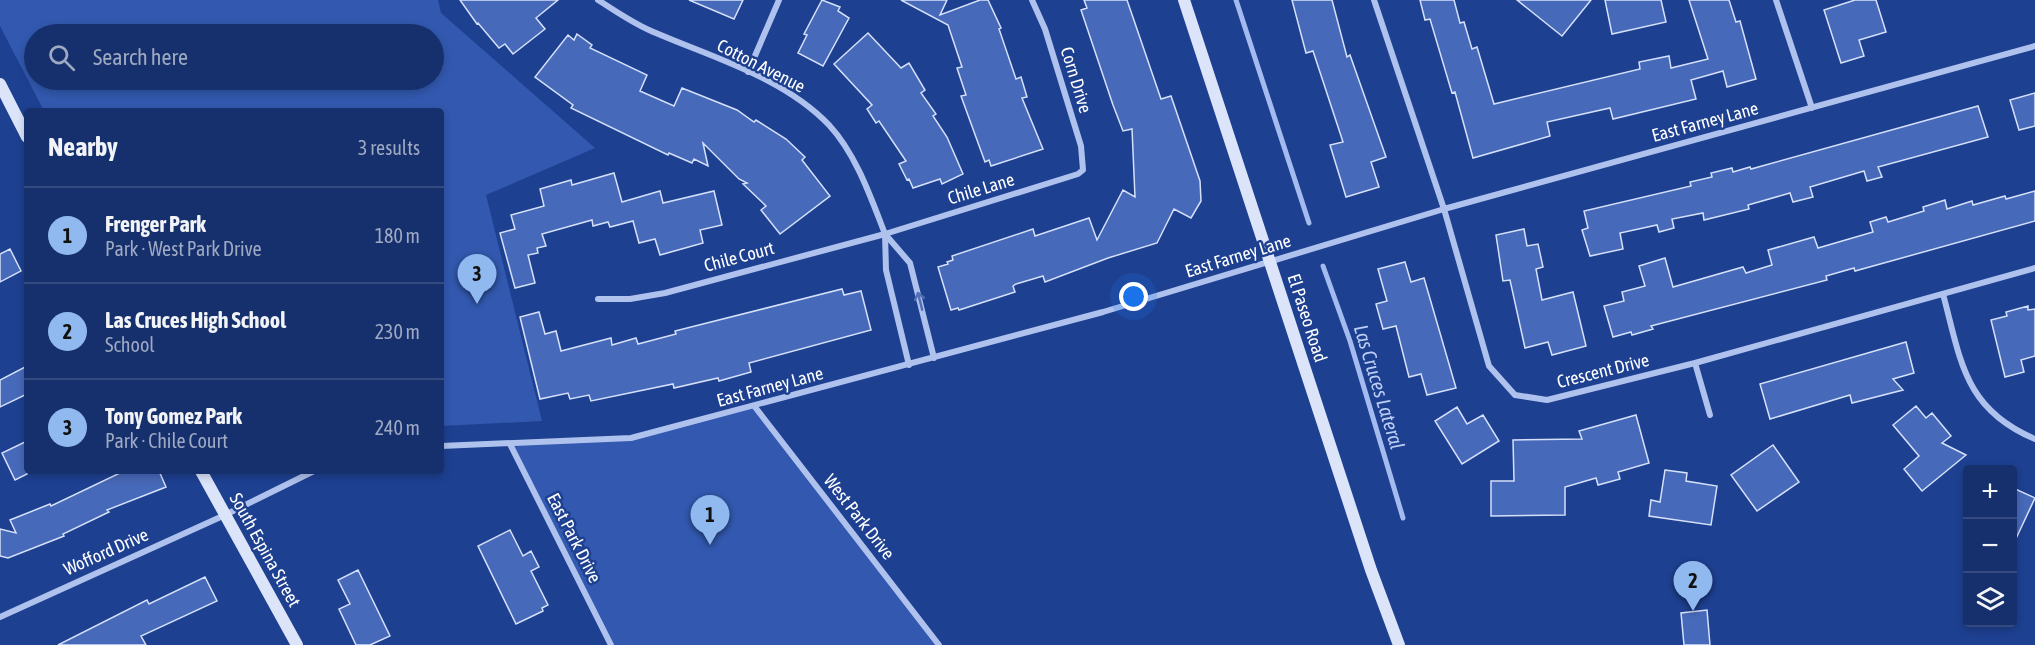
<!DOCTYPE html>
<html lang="en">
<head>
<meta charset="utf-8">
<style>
  :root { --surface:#16306d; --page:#1f3872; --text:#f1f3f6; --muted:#9ea9c2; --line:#354b80; --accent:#90b9f0 }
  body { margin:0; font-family:"Asap Condensed",sans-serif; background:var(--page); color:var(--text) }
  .controls { position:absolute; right:18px; bottom:18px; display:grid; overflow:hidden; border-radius:6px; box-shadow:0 3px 9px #0003 }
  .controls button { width:54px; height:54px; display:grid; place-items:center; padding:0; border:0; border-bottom:2px solid var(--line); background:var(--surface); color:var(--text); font:30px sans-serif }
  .you { position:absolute; left:1134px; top:297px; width:21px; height:21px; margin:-15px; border:4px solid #fff; border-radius:50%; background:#1a73e8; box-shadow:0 0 0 9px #1a73e833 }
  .badge { display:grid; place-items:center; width:39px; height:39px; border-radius:50%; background:var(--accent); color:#111; font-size:20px; font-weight:700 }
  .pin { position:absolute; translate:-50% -50px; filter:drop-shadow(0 2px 3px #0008) }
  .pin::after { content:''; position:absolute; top:32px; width:21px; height:18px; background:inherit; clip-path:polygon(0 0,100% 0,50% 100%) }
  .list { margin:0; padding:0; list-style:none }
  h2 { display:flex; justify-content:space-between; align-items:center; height:78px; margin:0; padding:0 24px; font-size:26px }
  h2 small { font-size:20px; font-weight:400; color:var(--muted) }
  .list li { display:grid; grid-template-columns:39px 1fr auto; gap:18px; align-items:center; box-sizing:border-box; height:96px; padding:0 24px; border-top:2px solid var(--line) }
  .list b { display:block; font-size:22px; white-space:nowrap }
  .list p { margin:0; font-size:20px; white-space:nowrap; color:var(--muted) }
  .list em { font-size:20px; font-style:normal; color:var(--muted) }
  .icon { flex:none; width:33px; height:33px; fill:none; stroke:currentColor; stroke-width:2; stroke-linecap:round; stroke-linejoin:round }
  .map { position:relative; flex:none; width:2035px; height:645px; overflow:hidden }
  .search { position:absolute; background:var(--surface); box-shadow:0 3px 9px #0003; left:24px; top:24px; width:420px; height:66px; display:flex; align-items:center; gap:15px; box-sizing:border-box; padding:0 21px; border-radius:33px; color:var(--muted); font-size:22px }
  .panel { position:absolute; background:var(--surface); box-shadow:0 3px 9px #0003; left:24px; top:108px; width:420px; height:366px; border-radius:6px }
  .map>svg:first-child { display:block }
  .green { fill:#3259af; fill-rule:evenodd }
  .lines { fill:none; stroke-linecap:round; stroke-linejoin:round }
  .stream { stroke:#a3bbef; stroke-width:5 }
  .building { fill:#4769b9; stroke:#d5e0fa; stroke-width:1.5 }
  .street { stroke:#afc2ee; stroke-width:6 }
  .secondary { stroke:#dce4fa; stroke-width:12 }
  .oneway { stroke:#516eb2 }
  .labels { text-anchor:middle; stroke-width:5; stroke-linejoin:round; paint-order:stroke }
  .street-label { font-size:18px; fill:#fff; stroke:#1e4091 }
  .water-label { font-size:20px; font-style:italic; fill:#bbcdf4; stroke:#1e4091 }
</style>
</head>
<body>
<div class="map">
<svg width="2035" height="645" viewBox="0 0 2035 645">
  <rect width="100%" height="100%" fill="#1e4091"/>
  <path class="green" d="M0,0H438L441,13L595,148L486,195L542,421L441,426V111H44L0,26ZM434,34V80H34V34Z
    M755,407L937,645H610L510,444L631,438Z"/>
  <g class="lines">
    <path class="stream" d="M1236,0L1309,223
      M1323,266L1350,341L1403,518"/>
  </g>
  <path class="building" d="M460,0H558L536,18L545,29L513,54L505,44L499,48L478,23L477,24Z
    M689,0H743L734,19Z
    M822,0L840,7L838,11L849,18L823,66L798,53L807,35L804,34Z
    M901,0H947L940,15L980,0H988L1001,28L999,29L1016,79L1021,77L1027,97L1022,98L1043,149L991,166L989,160L985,162L961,96L966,95L957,68L962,67L948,25Z
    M1084,0H1127L1161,99L1171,96L1200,181L1201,201L1191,218L1174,209L1157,243L1108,258L1045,282L1043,276L1016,284L1013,286L1015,292L959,310L958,308L951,310L938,267L948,264L947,262L953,260L952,256L1033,229L1035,236L1089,218L1097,240L1123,190L1135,197L1132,129L1123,131L1113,105L1081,10L1087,8Z
    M1292,0H1332L1347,57L1350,55L1386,157L1371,162L1379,187L1346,197L1330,145L1343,142L1313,51L1306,53Z
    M1420,0H1454L1460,23L1464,22L1472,49L1477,47L1494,104L1640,69L1639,62L1669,56L1671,68L1708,59L1689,0H1729L1736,22L1740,21L1756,79L1727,87L1723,71L1691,80L1696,99L1613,119L1610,108L1547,122L1550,136L1473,158L1455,92L1452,93L1430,19L1425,20Z
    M1517,0H1591L1562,36Z
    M1605,0H1661L1666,22L1612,34Z
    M1855,0H1876L1886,32L1859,40L1864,56L1841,63L1824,10Z
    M868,33L901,68L909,63L925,90L921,93L936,114L933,116L947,137L963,174L942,184L940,179L913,188L909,179L907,180L899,164L906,161L879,121L876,123L867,109L872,105L834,64Z
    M577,34L592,45L590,48L647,75L640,91L674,106L682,88L737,110L754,122L756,120L786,139L805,157L802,160L830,196L780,234L761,210L766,206L743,184L747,183L739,179L703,143L708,166L694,159L692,163L669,153L668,155L571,108L573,105L535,77L568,35L574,40Z
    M2035,93V126L2019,130L2010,100Z
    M1978,106L1988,137L1878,167L1882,177L1867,181L1864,171L1810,187L1813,197L1793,202L1790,193L1748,205L1749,209L1704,220L1703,213L1672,219L1674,228L1659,232L1657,225L1620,233L1623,249L1590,256L1582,230L1588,228L1584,211L1691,186L1690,182L1712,177L1711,173L1732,168L1733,172L1750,167L1751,169Z
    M614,173L622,202L660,191L663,203L714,191L722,225L700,230L703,243L660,255L655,239L639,243L633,221L610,227L608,222L593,226L592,220L542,234L546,246L537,248L538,253L528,255L535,283L515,288L500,233L515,229L511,215L544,206L540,189L571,180L572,185Z
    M2035,191V221L1855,271L1854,268L1826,276L1827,280L1651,326L1653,329L1632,335L1631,332L1613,337L1604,306L1624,301L1622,292L1645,286L1639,266L1665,258L1673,287L1743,267L1746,273L1772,265L1768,250L1814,237L1818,248L1873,232L1870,222L1886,217L1888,222L1924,211L1923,207L1945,200L1947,209L1972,201L1973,205L2005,196L2006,199Z
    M1524,229L1527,246L1538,244L1543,267L1536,269L1542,300L1573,292L1586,346L1552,355L1548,342L1525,348L1510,280L1503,281L1496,235Z
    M10,249L21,271L0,282V254Z
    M1405,262L1411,282L1424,278L1456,388L1427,395L1421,374L1409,377L1396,326L1383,329L1376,304L1387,301L1378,269Z
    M842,289L844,295L861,291L871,330L749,363L751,372L719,381L718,378L674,388L673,384L591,401L589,395L570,399L568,393L540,399L520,317L539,312L545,334L556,331L561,351L611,338L612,345L636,338L638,344L676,334L675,331Z
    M2028,306V310L2035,309V356L2021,360L2024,372L2005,377L1991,320L2007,316L2006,312Z
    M1906,342L1914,373L1893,379L1903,390L1852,403L1850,395L1770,419L1760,384Z
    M27,366V394L0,407V380Z
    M1916,406L1926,418L1932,413L1951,436L1942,443L1966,455L1922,491L1904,469L1919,456L1893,425Z
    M1457,407L1467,424L1483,415L1499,441L1462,464L1435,421Z
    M1636,415L1649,463L1618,472L1620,479L1598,485L1596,478L1565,487V515L1491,516V481H1514L1513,440L1582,439L1579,431Z
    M27,441V474L15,480L2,453Z
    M1773,445L1799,482L1757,511L1731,475Z
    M1665,470L1687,473L1686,481L1717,486L1711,525L1649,516L1651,500L1660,502Z
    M124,471H159L166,487L107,510L109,512L63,534L64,536L8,558L0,556V529L16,533L10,520L50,504L51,506Z
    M2013,488L2035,498L2013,545Z
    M510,530L523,556L531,551L539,567L531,571L548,605L542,608L543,611L516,624L478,546Z
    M358,570L390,636L370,645H356L339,609L350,604L338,580Z
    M205,577L217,601L141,636L146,645H58L147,600L149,604Z
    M1707,610L1710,645H1684L1681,613Z"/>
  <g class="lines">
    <path class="street" d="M598,0C614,10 631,22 649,30C710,57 782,76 829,125C856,154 871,198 885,234
      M1374,0L1444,209L1489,366L1515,395L1547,400L1695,363L2035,268
      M1776,0L1812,108
      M748,72L779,0
      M1943,294C1961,361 1964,409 2035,439
      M598,299H630L665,293L885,234L1078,174L1083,170L1081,146L1045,29L1032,0
      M1695,363L1710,415
      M909,365L886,270L885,234L910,263L934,358
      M755,407L939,645
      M510,444L611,645
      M441,446L631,438L1103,312L1444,209L2035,46
      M0,617L225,515L314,471"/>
    <path class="secondary" d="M1184,0L1371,570L1399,645
      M0,84L27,137
      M201,471L297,645"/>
  </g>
  <defs><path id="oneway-shaft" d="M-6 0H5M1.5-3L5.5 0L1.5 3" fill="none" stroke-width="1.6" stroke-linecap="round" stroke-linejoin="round" transform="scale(1.5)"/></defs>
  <use class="oneway" href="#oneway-shaft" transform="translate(920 301) rotate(-104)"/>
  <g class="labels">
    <g class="street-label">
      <text transform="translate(761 66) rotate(27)" y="6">Cotton Avenue</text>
      <text transform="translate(1076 80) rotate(73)" y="6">Corn Drive</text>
      <text transform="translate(1705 122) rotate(-15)" y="6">East Farney Lane</text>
      <text transform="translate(981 189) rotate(-17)" y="6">Chile Lane</text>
      <text transform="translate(1238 256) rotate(-17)" y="6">East Farney Lane</text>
      <text transform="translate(739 257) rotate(-15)" y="6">Chile Court</text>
      <text transform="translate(1307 318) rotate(72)" y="6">El Paseo Road</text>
      <text transform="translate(1603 371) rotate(-14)" y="6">Crescent Drive</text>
      <text transform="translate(770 387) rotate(-15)" y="6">East Farney Lane</text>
      <text transform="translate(859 517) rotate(52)" y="6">West Park Drive</text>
      <text transform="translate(574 538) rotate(63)" y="6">East Park Drive</text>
      <text transform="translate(265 550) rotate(61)" y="6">South Espina Street</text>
      <text transform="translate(106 552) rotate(-24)" y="6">Wofford Drive</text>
    </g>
    <g class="water-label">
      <text transform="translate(1379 387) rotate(73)" y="7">Las Cruces Lateral</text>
    </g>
  </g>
</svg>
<div class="controls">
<button>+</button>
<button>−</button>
<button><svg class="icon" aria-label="layers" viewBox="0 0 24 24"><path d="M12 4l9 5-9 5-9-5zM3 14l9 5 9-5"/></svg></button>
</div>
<div class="you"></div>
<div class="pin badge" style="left:710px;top:545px">1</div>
<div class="pin badge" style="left:1693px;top:611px">2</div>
<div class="pin badge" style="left:477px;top:304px">3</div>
<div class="search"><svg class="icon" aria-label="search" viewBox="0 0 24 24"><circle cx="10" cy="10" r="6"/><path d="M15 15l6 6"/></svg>Search here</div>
<section class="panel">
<h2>Nearby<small>3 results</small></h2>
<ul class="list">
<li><span class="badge">1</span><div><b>Frenger Park</b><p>Park · West Park Drive</p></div><em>180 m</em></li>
<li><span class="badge">2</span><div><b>Las Cruces High School</b><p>School</p></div><em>230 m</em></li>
<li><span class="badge">3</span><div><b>Tony Gomez Park</b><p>Park · Chile Court</p></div><em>240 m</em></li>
</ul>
</section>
</div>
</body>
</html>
